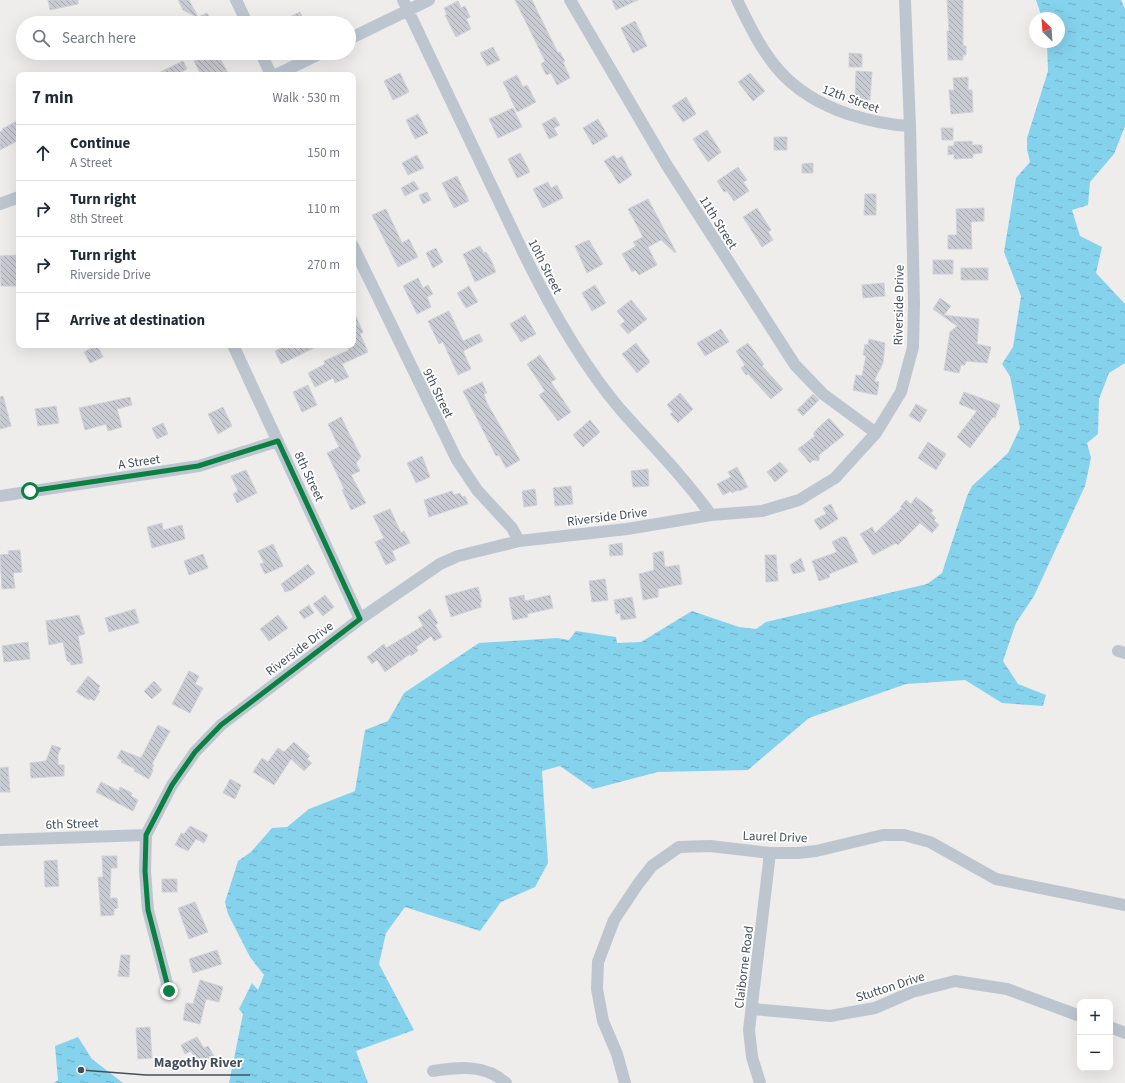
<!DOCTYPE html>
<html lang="en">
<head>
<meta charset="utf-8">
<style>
  :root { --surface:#fff; --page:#f6f6f7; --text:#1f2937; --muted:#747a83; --line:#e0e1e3 }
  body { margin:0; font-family:"Source Sans 3",sans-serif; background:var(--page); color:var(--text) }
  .controls { position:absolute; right:12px; bottom:12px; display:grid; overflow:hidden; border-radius:8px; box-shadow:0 4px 16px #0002 }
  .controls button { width:36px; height:36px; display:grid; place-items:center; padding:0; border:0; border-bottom:1px solid var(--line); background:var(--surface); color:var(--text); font:20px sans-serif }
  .compass { position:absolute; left:1029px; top:12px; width:36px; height:36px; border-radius:50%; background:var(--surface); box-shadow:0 4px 16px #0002; rotate:335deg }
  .stop { position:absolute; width:12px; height:12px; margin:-9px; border:3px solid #0b8043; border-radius:50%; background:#fff }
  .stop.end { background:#0b8043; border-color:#fff; box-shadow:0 1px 4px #0008 }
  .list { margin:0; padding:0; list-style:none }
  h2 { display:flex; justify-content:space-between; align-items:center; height:52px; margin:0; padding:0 16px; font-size:17px }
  h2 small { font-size:13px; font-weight:400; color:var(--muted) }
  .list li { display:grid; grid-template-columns:26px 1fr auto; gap:12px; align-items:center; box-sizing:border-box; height:56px; padding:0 16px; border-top:1px solid var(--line) }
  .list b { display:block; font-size:15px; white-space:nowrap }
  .list p { margin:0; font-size:13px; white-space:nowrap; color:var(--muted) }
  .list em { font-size:13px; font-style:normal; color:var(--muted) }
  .icon { flex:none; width:22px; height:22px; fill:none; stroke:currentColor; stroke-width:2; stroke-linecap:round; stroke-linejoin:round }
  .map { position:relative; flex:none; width:1125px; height:1083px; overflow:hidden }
  .search { position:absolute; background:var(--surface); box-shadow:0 4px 16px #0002; left:16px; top:16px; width:340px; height:44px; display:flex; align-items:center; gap:10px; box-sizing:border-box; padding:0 14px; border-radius:22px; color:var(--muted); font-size:15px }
  .panel { position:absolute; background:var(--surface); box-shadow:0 4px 16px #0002; left:16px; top:72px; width:340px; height:276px; border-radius:8px }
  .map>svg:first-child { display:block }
  .water { fill:url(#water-ripples) }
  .building { fill:url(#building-back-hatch); stroke:#d0d2d9 }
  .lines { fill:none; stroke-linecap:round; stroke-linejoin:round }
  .minor { stroke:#bdc6cf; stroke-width:12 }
  .route { stroke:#0b8043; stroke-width:5 }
  .labels { text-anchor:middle; stroke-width:3.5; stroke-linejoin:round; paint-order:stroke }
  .street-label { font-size:13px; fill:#454f5a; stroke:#fff }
  .leader { fill:none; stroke:#454f5a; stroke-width:1.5 }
  .callout-dot { fill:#454f5a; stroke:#fff; stroke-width:1.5 }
  .callout-label { font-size:14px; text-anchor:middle; font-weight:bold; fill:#454f5a; stroke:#fff; stroke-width:3.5; stroke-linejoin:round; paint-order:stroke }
</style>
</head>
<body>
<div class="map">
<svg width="1125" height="1083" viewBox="0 0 1125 1083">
  <defs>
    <pattern id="water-ripples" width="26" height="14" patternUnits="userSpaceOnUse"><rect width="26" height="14" fill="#85d2ed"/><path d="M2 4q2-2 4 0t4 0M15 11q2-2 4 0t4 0" fill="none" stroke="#6fadc3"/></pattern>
    <pattern id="building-back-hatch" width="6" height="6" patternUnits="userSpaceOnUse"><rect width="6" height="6" fill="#c9cbd2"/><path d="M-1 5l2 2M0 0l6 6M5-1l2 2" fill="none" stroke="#a5a7ad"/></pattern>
  </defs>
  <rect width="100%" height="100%" fill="#efecec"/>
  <path class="water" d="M1036,0H1121L1125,9V126L1114,154L1090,182L1088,205L1072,210L1080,236L1102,247L1096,273L1125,304V363L1109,373L1099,399L1098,434L1087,443L1091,458L1085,486L1034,596L1016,623L1003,661L1018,684L1046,695L1043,706L1002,703L965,680L906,684L809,718L748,770L658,772L593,789L560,766L542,771L548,863L535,887L501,902L480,931L405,907L386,933L379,964L414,1030L356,1051L368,1083H229L243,1014L239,1009L252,983L258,990L264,975L250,957L228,914L225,902L238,861L251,852L272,828L287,827L309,809L355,791L365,730L388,721L404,693L479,643L557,638L569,640L576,631L616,637L617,643L641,642L692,611L739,627L756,629L766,622L927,584L942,573L967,496L972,486L1008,453L1020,428L1010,376L1002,364L1013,347L1021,296L1004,252L1016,178L1030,162L1027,149V138L1048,71L1047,42H1059V18H1042Z
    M78,1037L92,1059L123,1083H54L58,1080L55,1046Z"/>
  <path class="building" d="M48,0H78V4L50,10Z
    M178,0H189L198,17L207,13L212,23H185L197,17L183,10Z
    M515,0H532L558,53L560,52L562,56L565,61L563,62L570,78L557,85L551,73L546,75L541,64L545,61Z
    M612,0H638L616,10Z
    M947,0H963V46H966V55H963V60H948L947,31H949Z
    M458,1L461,8L465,6L470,17L466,19L471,29L456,37L445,15H447L444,8Z
    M300,12L305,23H277Z
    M635,21L647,46L633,53L621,28Z
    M493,47L500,60L487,66L480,53Z
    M210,53H217L229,75H201L194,61Z
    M849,53L862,54V67H849Z
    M183,61L187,69L176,75H154Z
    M856,71L872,72L870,100L855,99Z
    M400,73L409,92L393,100L384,81Z
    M750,73L765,91L753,101L738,82Z
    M517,75L523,87L527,85L536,102L517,112L503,82Z
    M968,77V90H972L973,112L951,114L949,90H954L953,78Z
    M686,97L696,114L683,122L672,106Z
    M513,108L522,127L498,138L489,119Z
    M418,114L428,133L415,139L406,120Z
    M555,117L560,125L554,128L558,135L549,139L542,124Z
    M598,119L608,136L593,145L583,128Z
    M19,120V140L0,150V132L3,130L2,129Z
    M941,128H953V140H942Z
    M707,130L721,152L708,162L693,139Z
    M774,137H787V150H774Z
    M972,141V145H982V153L973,154V158L954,159V154L948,155V146H954V142Z
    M520,153L530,172L517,178L508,159Z
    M417,155L424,168L408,175L402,163Z
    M614,155L617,159L622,156L632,175L619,184L604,161Z
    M813,163V173H802V164Z
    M738,167L747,180L743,182L749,191L734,201L727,191L724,192L717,181Z
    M457,176L469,201L454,208L442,183Z
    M414,181L419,189L405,196L401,188Z
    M548,182L551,188L557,185L563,198L543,208L533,189Z
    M427,192L431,200L423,204L419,195Z
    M865,194H876V215H864Z
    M648,199L676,252L675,253L661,240L648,247L657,265L639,275L635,270L632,272L622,254L636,246L633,242L643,237L628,209Z
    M757,208L771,230L768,232L773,240L762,247L743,217Z
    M984,208V221L971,222L972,249H948V235H957L956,209Z
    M386,209L402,243L409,239L418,257L398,267L372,215Z
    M589,240L603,264L587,273L575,246Z
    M480,246L484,253L486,252L491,260L496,272L475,282L463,254Z
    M436,248L443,262L433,268L426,253Z
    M19,255V286H1L0,256Z
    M933,260H953V274H933Z
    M961,268H988V280H961Z
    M418,278L423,288L428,285L433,294L427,297L431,307L417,314L403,286Z
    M884,283L885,296L863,298L862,285Z
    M595,285L606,303L592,311L582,293Z
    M469,286L478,302L466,308L457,293Z
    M940,298L951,306L944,315L979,319L977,344L991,347L987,363L966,361L965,365H961L959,373L944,370L950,332L957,326L933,309Z
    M631,300L647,319L628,334L620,325L625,321L617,311Z
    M353,310L363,332L360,334L368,352L342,364L349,377L335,383L333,378L315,387L308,373L325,364L324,361L349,350L346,345H353Z
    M449,311L463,341L479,334L483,341L463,351L471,369L458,375L443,342L439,344L428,321Z
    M525,315L536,334L521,342L510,324Z
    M721,329L729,342L705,356L697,343Z
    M869,339L885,343L883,363L874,381L879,382L877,395L853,390L856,375L862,376L866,356L863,355L865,344L868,345Z
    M636,343L650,362L637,373L622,354Z
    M748,343L764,364L762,366L783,389L771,399L748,374L746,375L741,368L745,365L736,351Z
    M97,345L103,357L90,363L84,352Z
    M287,345H320L281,364L275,351Z
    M540,355L556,379L551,382L571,412L558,421L539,395L545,391L527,364Z
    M482,382L487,393L484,394L487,403L520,460L506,468L499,455L496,456L463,391Z
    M308,385L317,405L302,412L293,392Z
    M964,392L1000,405L995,418L993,417L970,448L957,437L977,411L959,404Z
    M680,393L693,409L678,423L670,414L673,412L667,405Z
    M813,394L819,400L803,416L797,410Z
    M3,396L11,426L0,429V397Z
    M130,397L132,405L117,409L122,427L108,431L106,424L85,430L79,408Z
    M916,404L927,410L920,422L909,416Z
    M56,406L59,423L38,426L35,409Z
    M223,407L232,426L218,434L208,414Z
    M341,417L361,457L356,463L360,471L351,475L366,503L351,510L342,490L344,489L327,453L339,447L328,424Z
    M829,418L844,435L819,455V461L813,460L810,463L798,449L815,436L813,434L817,429Z
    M590,420L600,432L583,447L573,435Z
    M163,423L168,434L157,439L152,428Z
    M928,442L946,454L936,470L918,458Z
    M422,456L430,477L416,483L407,463Z
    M780,462L788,471L775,482L767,472Z
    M737,467L748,487L739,491L738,490L732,493L731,491L723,495L717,484L731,477L728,472Z
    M648,469L649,486L633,487L631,471Z
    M246,470L257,493L237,503L233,494L238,491L231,476Z
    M571,486L573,504L555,506L553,488Z
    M535,489L537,505L524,507L522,491Z
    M452,491L454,495L460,493L462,497L465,496L468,504L429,517L424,500Z
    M916,497L933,510L931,513L936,518L934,520L939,525L932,533L920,523L898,545L896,543L873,555L860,534L872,527L875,533L902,508L900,507L906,500L911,504Z
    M831,504L838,519L820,530L814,520L826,514L823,508Z
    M390,509L401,533L404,531L410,543L392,551L396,560L386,565L375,542L384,538L373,516Z
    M162,523L163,530L182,525L185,539L152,548L147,527Z
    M841,537H846L858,562L829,574L830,577L819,581L812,561L837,552L832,542Z
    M622,543L623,555L610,556L609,545Z
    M273,544L283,566L265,574L260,564L264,563L258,551Z
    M20,550L22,572L13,573L15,588L2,589L0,555L9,554L8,551Z
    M663,551L665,567L679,565L682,584L658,589V597L643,600L639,574L654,570L653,553Z
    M203,554L208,568L189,575L184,561Z
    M765,555H776L778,581L766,582Z
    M801,558L805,571L793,574L790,565Z
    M308,564L315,573L292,590L285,592L281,584Z
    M605,579L608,600L592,602L589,581Z
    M478,587L482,602H480L481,607L451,617L445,596Z
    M325,595L334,607L323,616L313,604Z
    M524,595L525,601L550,595L553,608L527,614L528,617L513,620L509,598Z
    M632,597L636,618L621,620L620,613L616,614L614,600Z
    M309,605L314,613L304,619L299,612Z
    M135,609L139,623L109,632L105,618Z
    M430,609L438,623L435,625L442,637L434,641L431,636L416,647L418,651L411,656L410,654L385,672L377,660L372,664L367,657L384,644L386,648L423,626L418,617Z
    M79,615L85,634L78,636L83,663L71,665L70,662L67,661L63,642L49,645L46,621Z
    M278,615L288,628L269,641L260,629Z
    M28,642L30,659L4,662L2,646Z
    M189,671L199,676L195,684L203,688L190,713L172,704Z
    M88,676L100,686L98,689L100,691L94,701L90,698L89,700L76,692Z
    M154,681L162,690L152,699L144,691Z
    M158,725L170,731L152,764L154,765L152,769L153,770L149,779L134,771L135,769L121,762L122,760L117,758L121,750L141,758Z
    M294,742L310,756L307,759L312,763L304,771L291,759L274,785L253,772L262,758L268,762L278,748L284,752Z
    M52,745L61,748L58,754V765H64V776L31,778L30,763L46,761Z
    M8,767L10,792H0V768Z
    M230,779L241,785L235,799L223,793Z
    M101,782L119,791L120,787L132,793L131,796L138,800L133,811L96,792Z
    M190,826L208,835L204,843L196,839L188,851L175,845L181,833L184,834Z
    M102,856H117V868H111L110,898H117L118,908L114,909V915L101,916L98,877H103Z
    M57,860L59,886L45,887L44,861Z
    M162,879H177V892H162Z
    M195,902L208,932L189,939L178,908Z
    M217,950L222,964L193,973L189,959Z
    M121,955H130L129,977L118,976Z
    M200,980L223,987L219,1002L206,999L200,1024L183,1020L186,1003L193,1004Z
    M150,1027L152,1058L138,1059L136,1028Z
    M197,1037L204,1048L208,1046L214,1056L199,1065L191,1051L185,1054L181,1045Z"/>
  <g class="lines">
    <path class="minor" d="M236,0L247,23
      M403,0L524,254C550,307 582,364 620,409C651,444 684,477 711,515
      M570,0L666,164L795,365L823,394L876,433
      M737,0C765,58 784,92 848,114C870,121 887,125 910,126
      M349,39L429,0
      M261,53L271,75
      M276,75L321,53
      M0,204L19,197
      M353,246L457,460L477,490L512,528L519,541
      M233,345L360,619
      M0,496L199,466L278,441
      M1118,651L1125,653
      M0,840L146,835
      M169,991L148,910L145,871L146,835L172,785L195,752L221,725L360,619L440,564L458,556L519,541L627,529L711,515L762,511L799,500L835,478L876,433L901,392L913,347L914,303L910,126L905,0
      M752,1009L830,1016L875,1008L912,992L955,981L1007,989L1080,1016
      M1110,1027L1125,1033
      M433,1071C459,1067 485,1064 506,1083
      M625,1083L617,1054L603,1021L597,989L598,962L614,920L638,884L652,866L679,847L710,846L770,853H798L816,851L883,835H904L930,842L996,879L1125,905
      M760,1083L752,1057L749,1030L770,853"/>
  </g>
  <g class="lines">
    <path class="route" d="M30,491L198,466L278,441L360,619L221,725L195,752L172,785L146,835L145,871L148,910L169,991"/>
  </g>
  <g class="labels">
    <g class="street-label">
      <text transform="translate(851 98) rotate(20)" y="5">12th Street</text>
      <text transform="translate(719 222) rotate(58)" y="5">11th Street</text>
      <text transform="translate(546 266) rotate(63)" y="5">10th Street</text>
      <text transform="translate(898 305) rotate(-89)" y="5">Riverside Drive</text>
      <text transform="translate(439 393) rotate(64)" y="5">9th Street</text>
      <text transform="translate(139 461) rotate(-8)" y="5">A Street</text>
      <text transform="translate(310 476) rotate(65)" y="5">8th Street</text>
      <text transform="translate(607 516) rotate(-7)" y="5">Riverside Drive</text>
      <text transform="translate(299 648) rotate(-37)" y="5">Riverside Drive</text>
      <text transform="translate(72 823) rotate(-2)" y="5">6th Street</text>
      <text transform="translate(775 836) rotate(2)" y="5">Laurel Drive</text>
      <text transform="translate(743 967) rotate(-83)" y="5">Claiborne Road</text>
      <text transform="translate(890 986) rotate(-18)" y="5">Stutton Drive</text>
    </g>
  </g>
  <path class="leader" d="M81 1070L146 1075H250"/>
  <circle class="callout-dot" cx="81" cy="1070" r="4"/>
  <g class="callout-label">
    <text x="198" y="1067">Magothy River</text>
  </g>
</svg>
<div class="controls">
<button>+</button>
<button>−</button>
</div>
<svg class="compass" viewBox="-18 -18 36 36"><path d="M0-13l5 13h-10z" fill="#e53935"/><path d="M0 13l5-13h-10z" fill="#747a83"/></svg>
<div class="stop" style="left:30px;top:491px"></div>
<div class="stop end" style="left:169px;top:991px"></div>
<div class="search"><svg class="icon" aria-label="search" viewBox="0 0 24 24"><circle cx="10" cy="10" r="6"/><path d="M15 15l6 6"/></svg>Search here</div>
<section class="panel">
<h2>7 min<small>Walk · 530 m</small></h2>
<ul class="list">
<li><svg class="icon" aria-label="ahead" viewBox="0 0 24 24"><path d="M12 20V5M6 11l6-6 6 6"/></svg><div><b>Continue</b><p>A Street</p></div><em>150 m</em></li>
<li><svg class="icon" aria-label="right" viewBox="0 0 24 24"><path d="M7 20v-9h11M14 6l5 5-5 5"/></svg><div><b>Turn right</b><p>8th Street</p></div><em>110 m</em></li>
<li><svg class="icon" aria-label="right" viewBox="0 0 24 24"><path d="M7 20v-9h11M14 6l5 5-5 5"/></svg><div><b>Turn right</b><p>Riverside Drive</p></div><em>270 m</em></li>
<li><svg class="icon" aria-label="arrive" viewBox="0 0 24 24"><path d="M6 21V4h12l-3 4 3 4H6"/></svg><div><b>Arrive at destination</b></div></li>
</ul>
</section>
</div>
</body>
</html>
